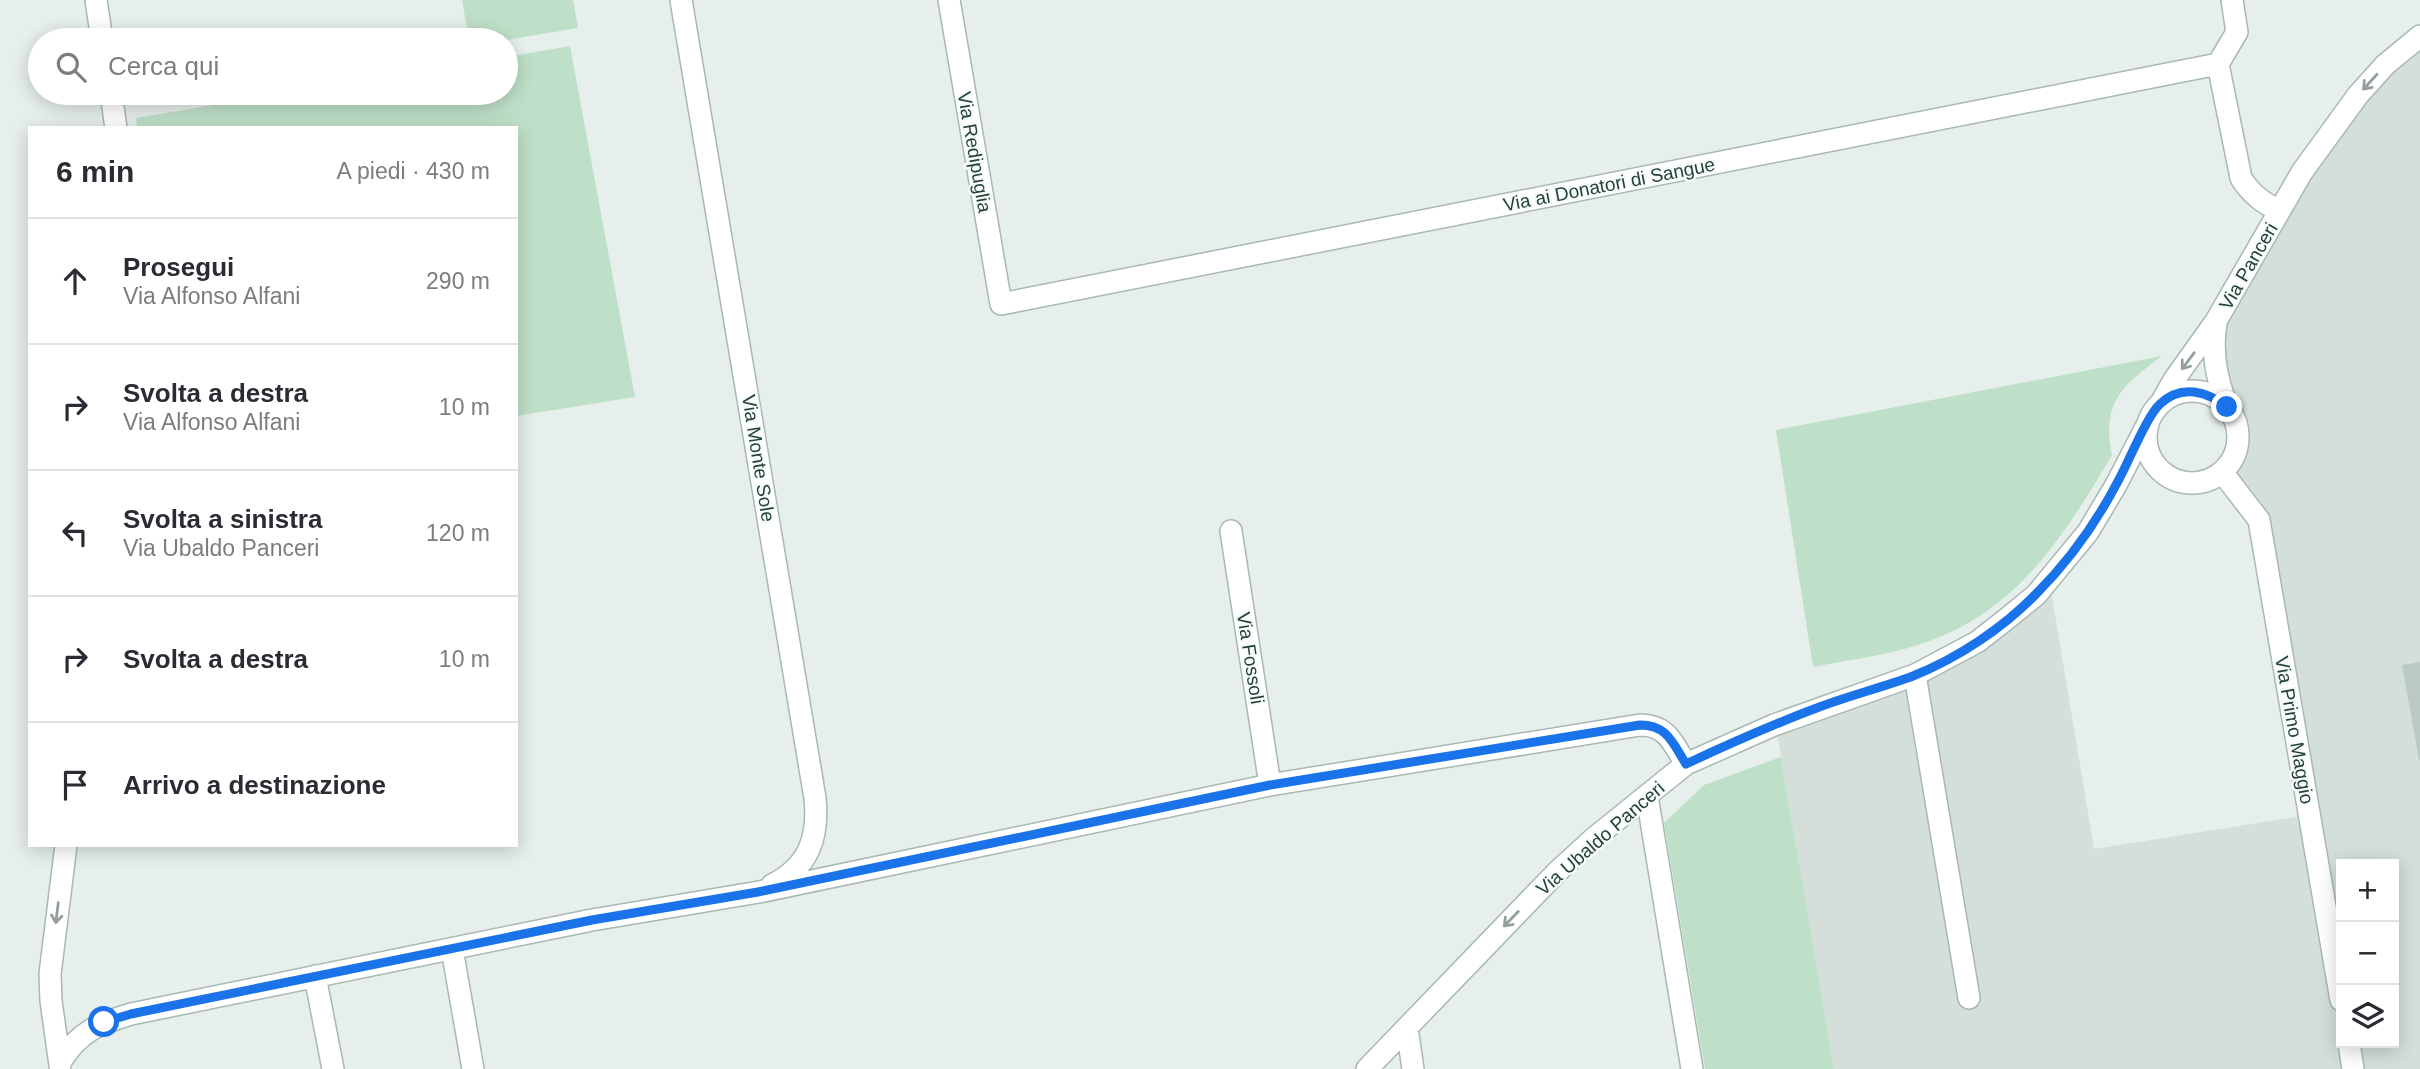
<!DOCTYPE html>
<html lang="it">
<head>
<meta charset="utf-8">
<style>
  :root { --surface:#fff; --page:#f7f7f7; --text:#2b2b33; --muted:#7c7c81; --line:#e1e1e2 }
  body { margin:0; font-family:Helvetica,sans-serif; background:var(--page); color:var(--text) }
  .controls { position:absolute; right:21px; bottom:21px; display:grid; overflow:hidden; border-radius:0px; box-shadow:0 4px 18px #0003 }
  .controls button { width:63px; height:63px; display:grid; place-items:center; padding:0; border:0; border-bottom:2px solid var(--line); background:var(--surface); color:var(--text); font:35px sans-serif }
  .stop { position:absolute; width:21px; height:21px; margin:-16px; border:5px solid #1a73e8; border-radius:50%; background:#fff }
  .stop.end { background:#1a73e8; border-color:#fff; box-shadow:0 2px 7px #0008 }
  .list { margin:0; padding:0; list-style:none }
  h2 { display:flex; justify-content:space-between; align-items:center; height:91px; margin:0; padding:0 28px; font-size:30px }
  h2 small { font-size:23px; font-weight:400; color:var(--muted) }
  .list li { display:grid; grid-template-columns:46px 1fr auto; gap:21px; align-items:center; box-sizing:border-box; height:126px; padding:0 28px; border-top:2px solid var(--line) }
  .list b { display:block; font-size:26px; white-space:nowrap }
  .list p { margin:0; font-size:23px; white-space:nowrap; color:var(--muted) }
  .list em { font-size:23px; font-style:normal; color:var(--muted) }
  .icon { flex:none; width:38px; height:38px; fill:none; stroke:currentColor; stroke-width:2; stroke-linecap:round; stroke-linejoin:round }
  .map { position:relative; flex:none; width:2420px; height:1069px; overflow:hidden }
  .search { position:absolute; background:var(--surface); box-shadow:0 4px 18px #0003; left:28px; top:28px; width:490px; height:77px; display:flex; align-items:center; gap:18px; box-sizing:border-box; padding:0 24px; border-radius:38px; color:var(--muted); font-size:26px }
  .panel { position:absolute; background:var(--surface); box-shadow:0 4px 18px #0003; left:28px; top:126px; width:490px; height:721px; border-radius:0px }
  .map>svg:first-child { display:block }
  .built { fill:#d4dfda; fill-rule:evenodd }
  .green { fill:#bfe0c8 }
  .building { fill:#bbcac4 }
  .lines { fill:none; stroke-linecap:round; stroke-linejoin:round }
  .minor-casing { stroke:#a8b8b2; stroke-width:24 }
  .minor { stroke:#fff; stroke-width:21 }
  .oneway { stroke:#92a09c }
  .route { stroke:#1a73e8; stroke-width:9 }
  .labels { text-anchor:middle; stroke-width:5; stroke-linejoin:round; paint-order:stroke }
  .street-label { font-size:19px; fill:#24423a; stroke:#f7fbf9 }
</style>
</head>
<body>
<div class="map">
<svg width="2420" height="1069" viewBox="0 0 2420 1069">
  <rect width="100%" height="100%" fill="#e6efeb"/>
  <path class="built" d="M2420,45V1069H1834L1774,715L1821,695L1913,667L1972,635L2029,587L2047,567L2094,849L2314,814L2264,517L2227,473L2240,454L2242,428L2221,374L2222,324L2284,214L2357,107ZM2341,864H2394V1043H2341Z"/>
  <path class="green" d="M462,0H573L578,28L506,40H469Z
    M570,46L635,397L516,416V128H137L136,118L286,93H506V57Z
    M2162,356C2123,385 2101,402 2112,455C2062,539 2016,614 1918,645C1884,656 1847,660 1813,667L1776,430Z
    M1781,757L1834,1069H1705L1664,823L1704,785Z"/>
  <path class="building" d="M2420,662V760H2419L2402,665Z"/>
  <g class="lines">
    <g class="minor-casing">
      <path id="minor" d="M96,0L102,40
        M681,0L815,798C819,837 809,867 772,885
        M949,0L1001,304L2218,64
        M2232,0L2237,32L2218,64L2241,178C2251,194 2262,202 2279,211
        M111,93L116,128
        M2216,323C2211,353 2217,379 2227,407
        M2146 437a46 46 0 1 1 92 0a46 46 0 1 1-92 0Z
        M2161,403L2174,380L2216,321L2302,172L2358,95L2385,65L2420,36
        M2222,472L2259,520L2341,1000
        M1231,531L1270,785
        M1915,675L1969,998
        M1647,796L1692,1069
        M452,949L473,1069
        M315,976L333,1069
        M1407,1028L1413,1069
        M2349,1043L2353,1069
        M61,1061C79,1032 98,1024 131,1014L592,920L759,892L1270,785L1640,725C1668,725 1673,744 1686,764
        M60,1065L51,1001L50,974L66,845
        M1367,1069L1557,872L1593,839L1686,764L1774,725L1915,675L1977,642L2004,621L2036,595L2088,532L2116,485L2146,427"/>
    </g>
    <use href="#minor" class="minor"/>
  </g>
  <defs><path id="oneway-shaft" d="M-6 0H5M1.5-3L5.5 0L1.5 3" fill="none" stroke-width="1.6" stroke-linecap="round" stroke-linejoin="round" transform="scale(1.75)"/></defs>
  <g class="oneway">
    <use href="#oneway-shaft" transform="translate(2370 82) rotate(132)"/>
    <use href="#oneway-shaft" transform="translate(2188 361) rotate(127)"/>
    <use href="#oneway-shaft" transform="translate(57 913) rotate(97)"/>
    <use href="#oneway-shaft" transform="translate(1511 919) rotate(134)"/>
  </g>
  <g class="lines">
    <path class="route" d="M104,1022L131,1014L592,920L758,892L1270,785L1640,725C1668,725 1673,744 1686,764C1731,743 1776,723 1822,706C1852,695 1883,687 1913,676C1958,658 2003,628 2036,594C2068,562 2096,523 2117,483C2128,464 2146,417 2160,404C2181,384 2207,391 2227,407"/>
  </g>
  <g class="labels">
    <g class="street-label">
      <text transform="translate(975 152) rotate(80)" y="7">Via Redipuglia</text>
      <text transform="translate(1609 184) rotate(-11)" y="7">Via ai Donatori di Sangue</text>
      <text transform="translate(2248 266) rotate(-60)" y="7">Via Panceri</text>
      <text transform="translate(759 458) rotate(81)" y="7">Via Monte Sole</text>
      <text transform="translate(1251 658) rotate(81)" y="7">Via Fossoli</text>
      <text transform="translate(2295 730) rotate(80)" y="7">Via Primo Maggio</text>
      <text transform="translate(1600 838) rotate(-41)" y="7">Via Ubaldo Panceri</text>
    </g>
  </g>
</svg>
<div class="controls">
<button>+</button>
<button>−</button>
<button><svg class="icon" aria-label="layers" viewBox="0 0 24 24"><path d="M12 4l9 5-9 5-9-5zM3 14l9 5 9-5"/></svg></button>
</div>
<div class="stop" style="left:104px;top:1022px"></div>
<div class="stop end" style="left:2227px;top:407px"></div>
<div class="search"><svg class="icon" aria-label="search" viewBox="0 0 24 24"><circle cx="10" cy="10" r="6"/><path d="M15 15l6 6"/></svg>Cerca qui</div>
<section class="panel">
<h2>6 min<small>A piedi · 430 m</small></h2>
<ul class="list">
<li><svg class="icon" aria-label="ahead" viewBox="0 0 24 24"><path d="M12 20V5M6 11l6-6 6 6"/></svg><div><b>Prosegui</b><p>Via Alfonso Alfani</p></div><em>290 m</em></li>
<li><svg class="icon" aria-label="right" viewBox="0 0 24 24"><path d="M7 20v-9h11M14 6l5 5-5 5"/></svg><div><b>Svolta a destra</b><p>Via Alfonso Alfani</p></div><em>10 m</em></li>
<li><svg class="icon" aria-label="left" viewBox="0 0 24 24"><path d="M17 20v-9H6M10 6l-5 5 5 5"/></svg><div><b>Svolta a sinistra</b><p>Via Ubaldo Panceri</p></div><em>120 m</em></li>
<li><svg class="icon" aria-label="right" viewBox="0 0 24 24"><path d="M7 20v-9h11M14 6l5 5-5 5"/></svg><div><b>Svolta a destra</b></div><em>10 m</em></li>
<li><svg class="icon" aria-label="arrive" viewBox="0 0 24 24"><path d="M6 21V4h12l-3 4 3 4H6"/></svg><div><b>Arrivo a destinazione</b></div></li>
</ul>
</section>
</div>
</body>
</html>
